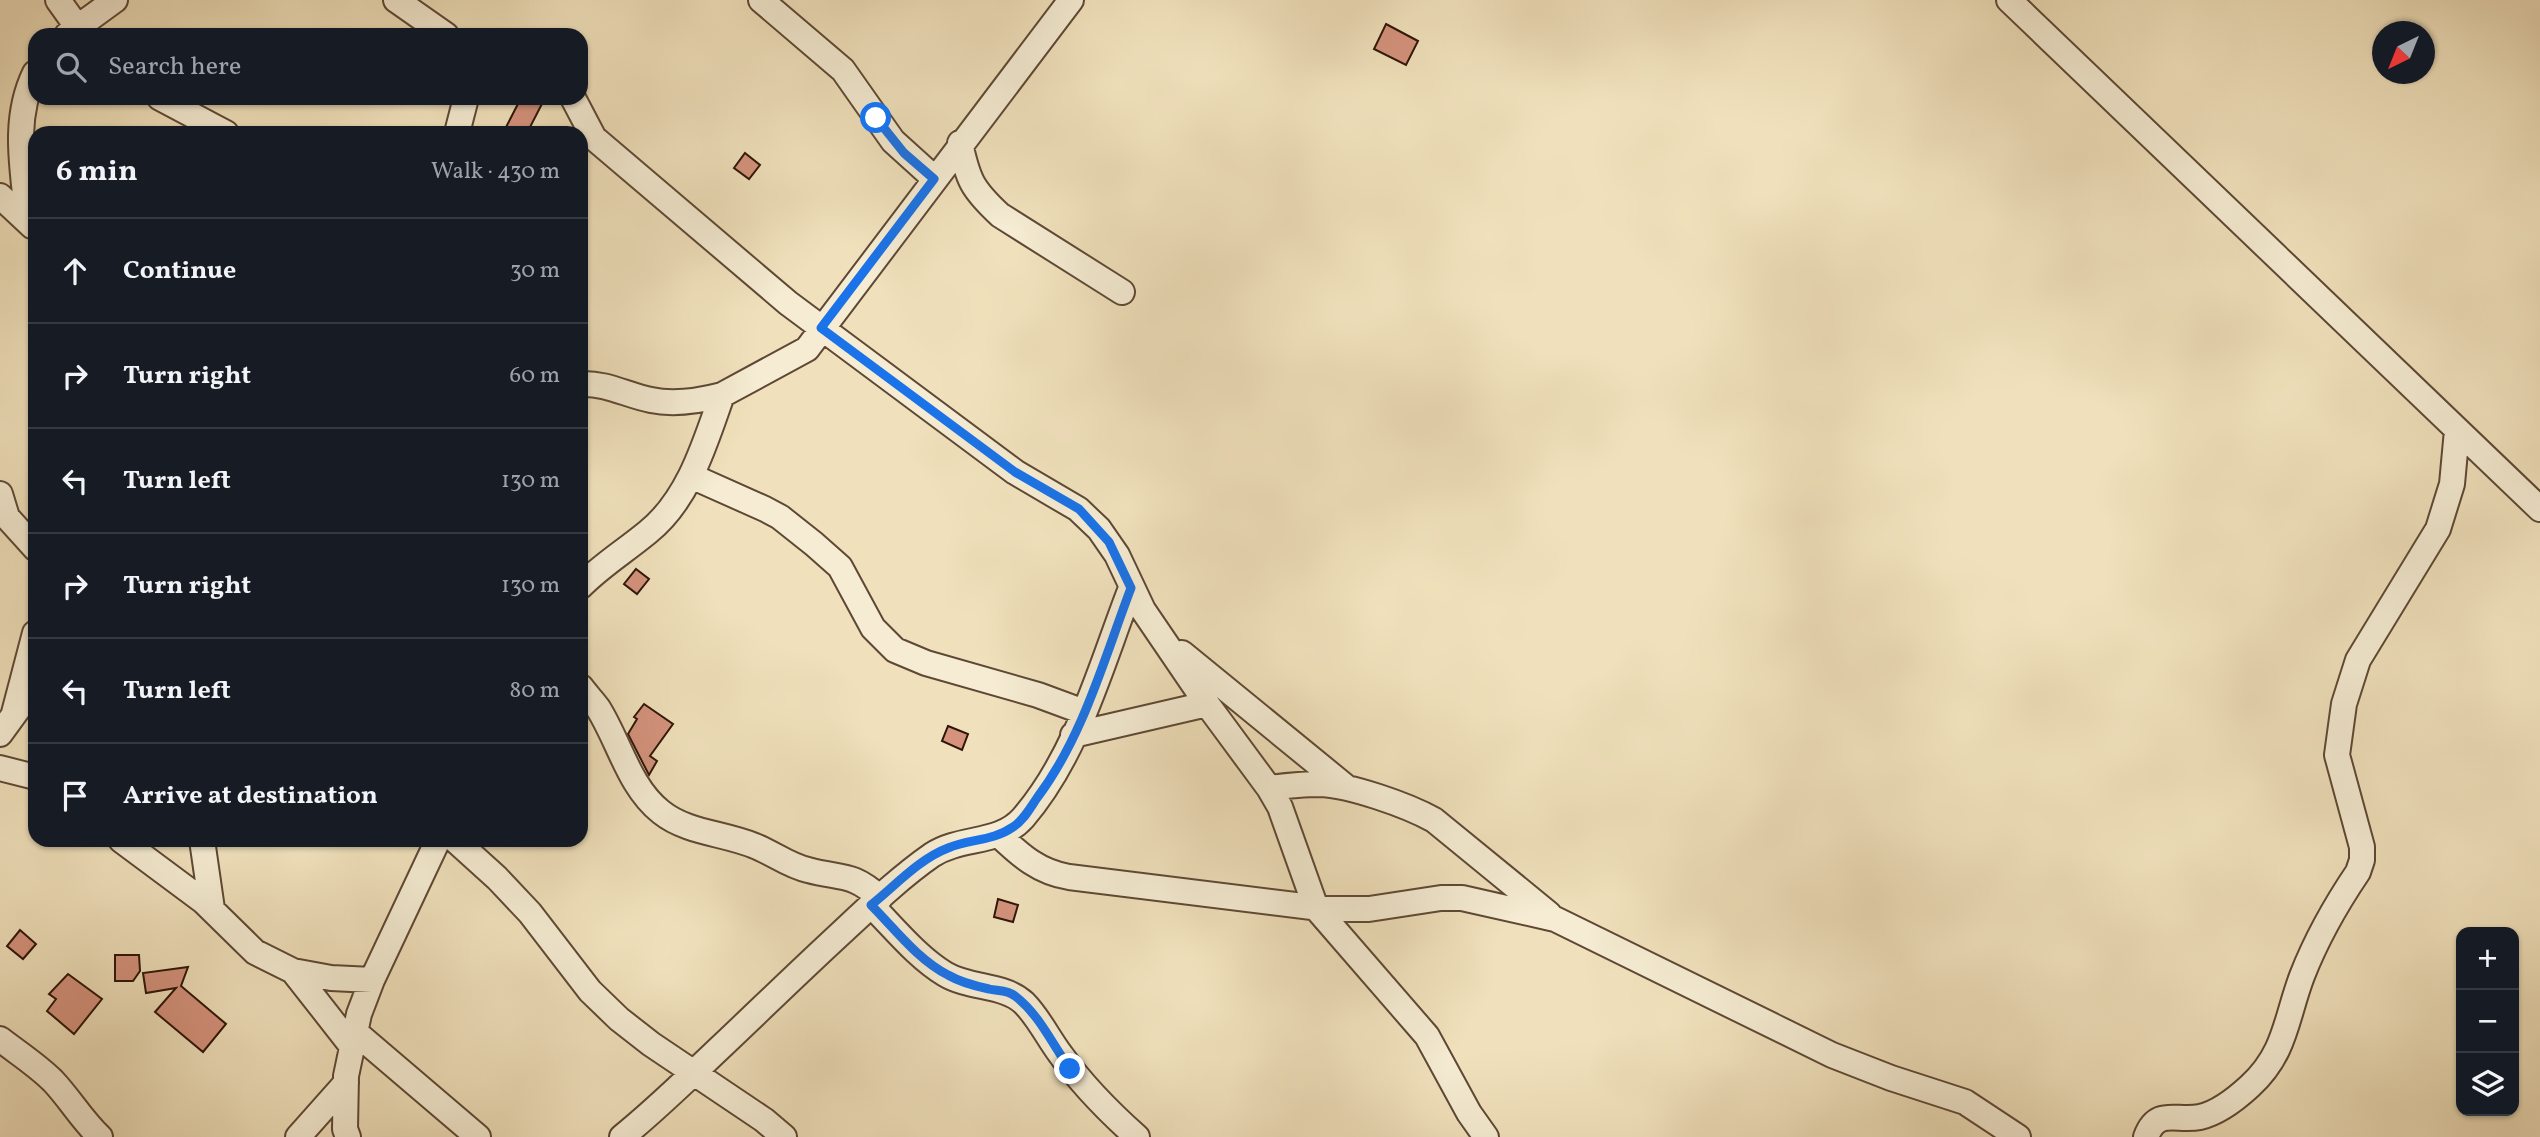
<!DOCTYPE html>
<html lang="en">
<head>
<meta charset="utf-8">
<style>
  :root { --surface:#171b24; --page:#20242c; --text:#f1f3f6; --muted:#9ea1a6; --line:#363941 }
  body { margin:0; font-family:Vollkorn,serif; background:var(--page); color:var(--text) }
  .controls { position:absolute; right:21px; bottom:21px; display:grid; overflow:hidden; border-radius:14px; box-shadow:0 2px 5px #0004 }
  .controls button { width:63px; height:63px; display:grid; place-items:center; padding:0; border:0; border-bottom:2px solid var(--line); background:var(--surface); color:var(--text); font:35px sans-serif }
  .compass { position:absolute; left:2372px; top:21px; width:63px; height:63px; border-radius:50%; background:var(--surface); box-shadow:0 2px 5px #0004; rotate:223deg }
  .stop { position:absolute; width:21px; height:21px; margin:-16px; border:5px solid #1a73e8; border-radius:50%; background:#fff }
  .stop.end { background:#1a73e8; border-color:#fff; box-shadow:0 2px 7px #0008 }
  .list { margin:0; padding:0; list-style:none }
  h2 { display:flex; justify-content:space-between; align-items:center; height:91px; margin:0; padding:0 28px; font-size:30px }
  h2 small { font-size:23px; font-weight:400; color:var(--muted) }
  .list li { display:grid; grid-template-columns:46px 1fr auto; gap:21px; align-items:center; box-sizing:border-box; height:105px; padding:0 28px; border-top:2px solid var(--line) }
  .list b { display:block; font-size:26px; white-space:nowrap }
  .list em { font-size:23px; font-style:normal; color:var(--muted) }
  .icon { flex:none; width:38px; height:38px; fill:none; stroke:currentColor; stroke-width:2; stroke-linecap:round; stroke-linejoin:round }
  .map { position:relative; flex:none; width:2540px; height:1137px; overflow:hidden }
  .search { position:absolute; background:var(--surface); box-shadow:0 2px 5px #0004; left:28px; top:28px; width:560px; height:77px; display:flex; align-items:center; gap:18px; box-sizing:border-box; padding:0 24px; border-radius:21px; color:var(--muted); font-size:26px }
  .panel { position:absolute; background:var(--surface); box-shadow:0 2px 5px #0004; left:28px; top:126px; width:560px; height:721px; border-radius:21px }
  .map>svg:first-child { display:block }
  .building { fill:#d5937e; stroke:#2e1508; stroke-width:2 }
  .lines { fill:none; stroke-linecap:round; stroke-linejoin:round }
  .minor-casing { stroke:#5e4835; stroke-width:28 }
  .minor { stroke:#f5ecd3; stroke-width:24 }
  .route { stroke:#1a73e8; stroke-width:9 }
</style>
</head>
<body>
<div class="map">
<svg width="2540" height="1137" viewBox="0 0 2540 1137">
  <rect width="100%" height="100%" fill="#f0e1bc"/>
  <filter id="stains"><feTurbulence type="fractalNoise" baseFrequency=".00286" numOctaves="4"/><feColorMatrix values="0 0 0 0 .2 0 0 0 0 .09 0 0 0 0 .02 0 0 0 .5 -.17"/></filter>
  <radialGradient id="worn" r=".72"><stop offset=".6" stop-color="#630" stop-opacity="0"/><stop offset="1" stop-color="#630" stop-opacity=".3"/></radialGradient>
  <path class="building" d="M1386,24L1418,41L1406,65L1374,49Z
    M521,98H545L527,133H503Z
    M745,153L760,165L749,179L734,168Z
    M636,569L649,579L637,594L624,584Z
    M644,704L673,724L650,756L657,761L649,775L628,734L637,719L634,717Z
    M948,726L968,734L962,750L942,741Z
    M998,899L1018,905L1013,922L994,917Z
    M20,930L36,944L23,959L7,946Z
    M115,955H139L140,971L133,981H115Z
    M188,967L181,986L226,1024L203,1052L155,1012L176,988L146,993L143,973Z
    M68,974L102,999L74,1034L47,1011L56,999L49,994Z"/>
  <g class="lines">
    <g class="minor-casing">
      <path id="minor" d="M58,0L83,35
        M396,0L446,35
        M761,0L843,70L893,141L935,179
        M2009,0L2540,509
        M67,35L115,0
        M160,98L226,133
        M573,98L594,138L788,303L1015,472L1078,509L1099,529L1117,555L1143,610L1207,704L1269,788L1280,807L1316,908L1427,1036L1469,1113L1486,1137
        M457,133L466,98
        M960,143C968,180 972,189 1000,215L1122,292
        M0,196L32,226
        M28,221C23,170 12,120 35,73
        M581,384C607,383 626,395 651,400C674,405 699,401 722,395L807,349L1071,0
        M691,476L765,509L780,517L814,544L840,567L873,628L895,650L926,663L1038,695L1084,712
        M0,494L7,517L35,548
        M581,586C602,565 625,551 648,532C689,499 705,443 722,395
        M1182,653L1346,787
        M581,687C586,694 593,701 598,708C619,741 629,787 661,812C687,833 724,833 755,846C773,853 789,866 808,870C841,879 852,872 880,898
        M14,713L35,633
        M0,734L24,701
        M1073,735L1207,704
        M0,768L35,777
        M1269,788C1285,786 1302,784 1319,784C1350,785 1407,805 1434,820L1549,914
        M999,835C1021,856 1039,872 1069,877L1328,909H1369L1441,898H1462L1555,919L1832,1055L1891,1078L1965,1102L2018,1137
        M121,840L203,901L255,952L293,971L351,1045
        M202,840L212,909
        M455,840L497,878L530,913L590,991L619,1019L651,1044L764,1120L784,1137
        M871,905C894,928 917,957 945,974C970,989 1004,984 1024,1003C1039,1018 1048,1038 1061,1055C1083,1086 1109,1112 1137,1137
        M293,971L331,978L372,980
        M355,1032L478,1137
        M0,1039C18,1053 37,1065 53,1081C70,1099 82,1120 100,1137
        M298,1137L346,1083
        M348,1137L345,1129L346,1076L359,1014L372,980L438,840
        M622,1137C658,1108 690,1076 724,1044C762,1008 800,971 839,935C868,908 899,878 932,855C961,836 999,845 1023,818C1078,754 1101,665 1131,588
        M2146,1137C2157,1107 2176,1122 2200,1117C2218,1113 2237,1098 2250,1086C2286,1053 2286,1018 2302,976C2316,940 2337,903 2358,872L2362,860V847L2337,755L2344,704L2358,660L2438,529L2452,484L2457,430"/>
    </g>
    <use href="#minor" class="minor"/>
  </g>
  <g class="lines">
    <path class="route" d="M876,118L904,153L934,179L821,328L1015,472L1079,509L1109,542L1131,588C1104,659 1083,737 1037,798C1030,808 1024,820 1013,827C993,841 970,839 948,848C919,859 895,886 871,905C894,928 918,960 948,975C960,982 975,986 989,989C997,991 1008,990 1015,996C1039,1014 1052,1044 1070,1069"/>
  </g>
  <rect width="100%" height="100%" filter="url(#stains)"/>
  <rect width="100%" height="100%" fill="url(#worn)"/>
</svg>
<div class="controls">
<button>+</button>
<button>−</button>
<button><svg class="icon" aria-label="layers" viewBox="0 0 24 24"><path d="M12 4l9 5-9 5-9-5zM3 14l9 5 9-5"/></svg></button>
</div>
<svg class="compass" viewBox="-18 -18 36 36"><path d="M0-13l5 13h-10z" fill="#e53935"/><path d="M0 13l5-13h-10z" fill="#9ea1a6"/></svg>
<div class="stop" style="left:876px;top:118px"></div>
<div class="stop end" style="left:1070px;top:1069px"></div>
<div class="search"><svg class="icon" aria-label="search" viewBox="0 0 24 24"><circle cx="10" cy="10" r="6"/><path d="M15 15l6 6"/></svg>Search here</div>
<section class="panel">
<h2>6 min<small>Walk · 430 m</small></h2>
<ul class="list">
<li><svg class="icon" aria-label="ahead" viewBox="0 0 24 24"><path d="M12 20V5M6 11l6-6 6 6"/></svg><div><b>Continue</b></div><em>30 m</em></li>
<li><svg class="icon" aria-label="right" viewBox="0 0 24 24"><path d="M7 20v-9h11M14 6l5 5-5 5"/></svg><div><b>Turn right</b></div><em>60 m</em></li>
<li><svg class="icon" aria-label="left" viewBox="0 0 24 24"><path d="M17 20v-9H6M10 6l-5 5 5 5"/></svg><div><b>Turn left</b></div><em>130 m</em></li>
<li><svg class="icon" aria-label="right" viewBox="0 0 24 24"><path d="M7 20v-9h11M14 6l5 5-5 5"/></svg><div><b>Turn right</b></div><em>130 m</em></li>
<li><svg class="icon" aria-label="left" viewBox="0 0 24 24"><path d="M17 20v-9H6M10 6l-5 5 5 5"/></svg><div><b>Turn left</b></div><em>80 m</em></li>
<li><svg class="icon" aria-label="arrive" viewBox="0 0 24 24"><path d="M6 21V4h12l-3 4 3 4H6"/></svg><div><b>Arrive at destination</b></div></li>
</ul>
</section>
</div>
</body>
</html>
